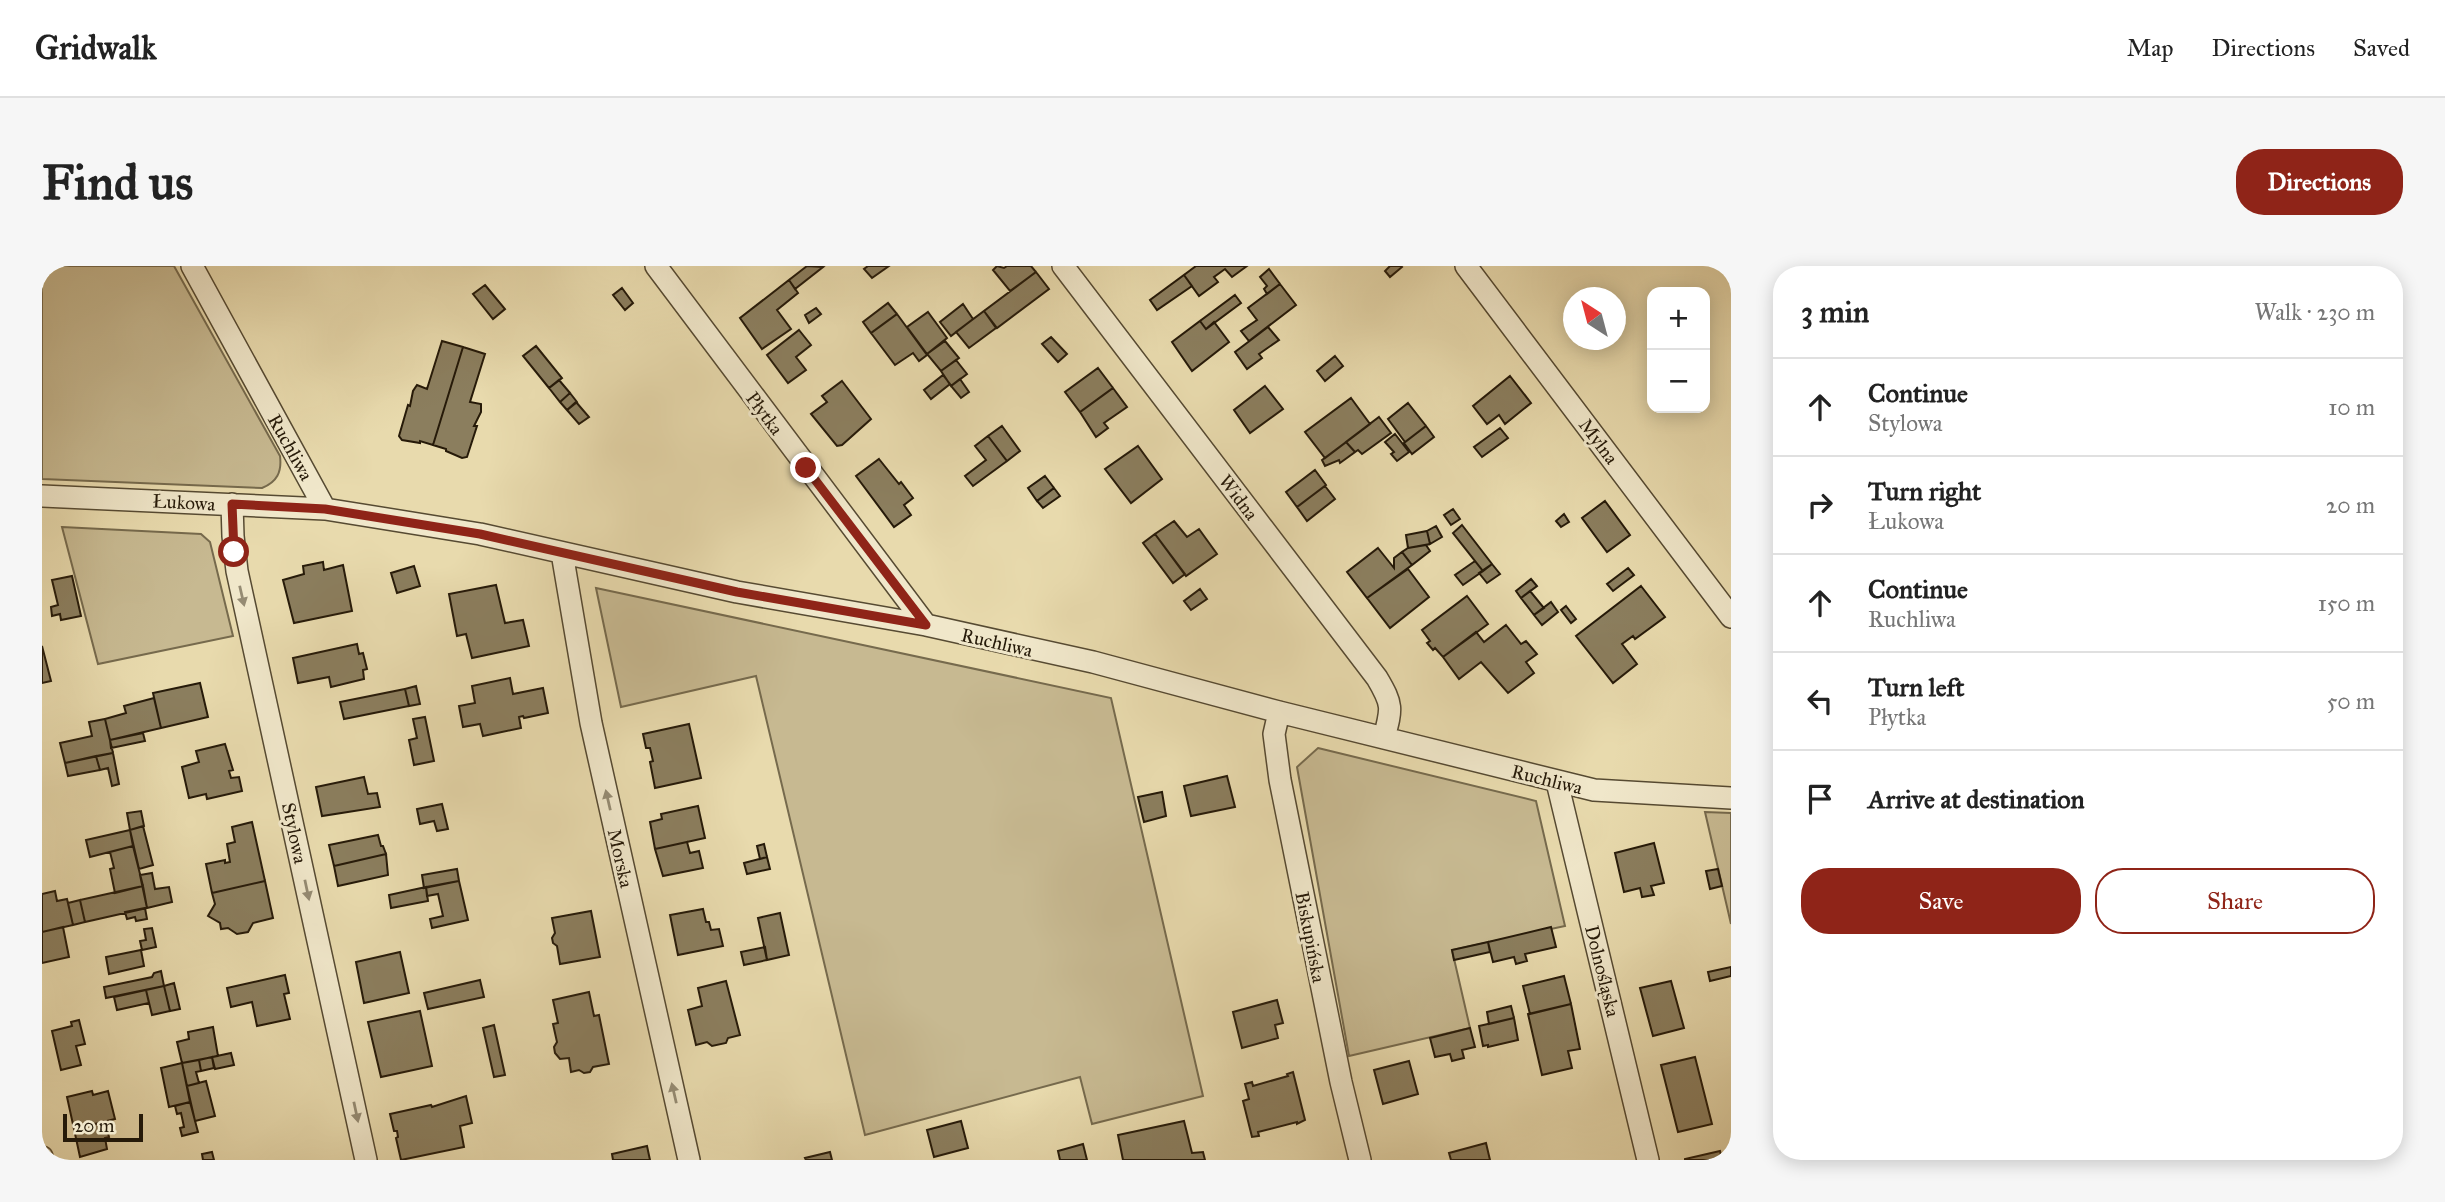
<!DOCTYPE html>
<html lang="en">
<head>
<meta charset="utf-8">
<style>
  :root { --surface:#fff; --page:#f6f6f6; --text:#222; --muted:#767676; --line:#e0e0e0; --accent:#8f2418 }
  body { margin:0; font-family:"IM FELL Great Primer",serif; background:var(--page); color:var(--text) }
  .controls { position:absolute; right:21px; top:21px; display:grid; overflow:hidden; border-radius:14px; box-shadow:0 4px 18px #0003 }
  .controls button { width:63px; height:63px; display:grid; place-items:center; padding:0; border:0; border-bottom:2px solid var(--line); background:var(--surface); color:var(--text); font:35px sans-serif }
  .compass { position:absolute; left:1521px; top:21px; width:63px; height:63px; border-radius:50%; background:var(--surface); box-shadow:0 4px 18px #0003; rotate:324deg }
  .scale { position:absolute; left:21px; bottom:18px; width:80px; box-sizing:border-box; padding-left:7px; border:4px solid #261a09; border-top:0; font-size:19px; line-height:24px; white-space:nowrap; color:#261a09; -webkit-text-stroke:5px #f0e7ca; paint-order:stroke }
  .stop { position:absolute; width:21px; height:21px; margin:-16px; border:5px solid #8f2418; border-radius:50%; background:#fff }
  .stop.end { background:#8f2418; border-color:#fff; box-shadow:0 2px 7px #0008 }
  .list { margin:0; padding:0; list-style:none }
  h2 { display:flex; justify-content:space-between; align-items:center; height:91px; margin:0; padding:0 28px; font-size:30px }
  h2 small { font-size:23px; font-weight:400; color:var(--muted) }
  .list li { display:grid; grid-template-columns:46px 1fr auto; gap:21px; align-items:center; box-sizing:border-box; height:98px; padding:0 28px; border-top:2px solid var(--line) }
  .list b { display:block; font-size:26px; white-space:nowrap }
  .list p { margin:0; font-size:23px; white-space:nowrap; color:var(--muted) }
  .list em { font-size:23px; font-style:normal; color:var(--muted) }
  .actions { display:flex; gap:14px; padding:21px 28px }
  .actions a { flex:1; padding:16px 0; border:2px solid var(--accent); border-radius:28px; text-align:center; font-size:24px; color:var(--accent) }
  .actions .main { background:var(--accent); color:#fff }
  .icon { flex:none; width:38px; height:38px; fill:none; stroke:currentColor; stroke-width:2; stroke-linecap:round; stroke-linejoin:round }
  .map { position:relative; flex:none; width:1689px; height:894px; overflow:hidden; border-radius:28px }
  header { display:flex; align-items:center; gap:42px; box-sizing:border-box; height:98px; padding:0 35px; background:var(--surface); border-bottom:2px solid var(--line) }
  header strong { font-size:33px }
  nav { display:flex; gap:38px; margin-inline-start:auto; font-size:24px }
  .intro { display:flex; align-items:center; justify-content:space-between; box-sizing:border-box; height:168px; padding:0 42px }
  h1 { margin:0; font-size:49px }
  .button { padding:18px 32px; border-radius:28px; background:var(--accent); color:#fff; font-size:24px; font-weight:700 }
  main { display:flex; gap:42px; padding:0 42px }
  aside { flex:1; background:var(--surface); border-radius:28px; box-shadow:0 4px 18px #0003 }
  .map>svg:first-child { display:block }
  .green { fill:#c7b991; stroke:#766a4d; stroke-width:2 }
  .building { fill:#8b7e5e; stroke:#261a09; stroke-width:2 }
  .lines { fill:none; stroke-linecap:round; stroke-linejoin:round }
  .minor-casing { stroke:#564a32; stroke-width:24 }
  .minor { stroke:#f0e7ca; stroke-width:21 }
  .oneway { fill:#958b73 }
  .route { stroke:#8f2418; stroke-width:9 }
  .labels { text-anchor:middle; stroke-width:6; stroke-linejoin:round; paint-order:stroke }
  .street-label { font-size:19px; fill:#261a09; stroke:#f0e7ca }
</style>
</head>
<body>
<header>
<strong>Gridwalk</strong>
<nav><a>Map</a><a>Directions</a><a>Saved</a></nav>
</header>
<div class="intro"><h1>Find us</h1><a class="button">Directions</a></div>
<main>
<div class="map">
<svg width="1689" height="894" viewBox="0 0 1689 894">
  <rect width="100%" height="100%" fill="#e8daad"/>
  <filter id="stains"><feTurbulence type="fractalNoise" baseFrequency=".00286" numOctaves="4"/><feColorMatrix values="0 0 0 0 .2 0 0 0 0 .09 0 0 0 0 .02 0 0 0 .5 -.17"/></filter>
  <radialGradient id="worn" r=".72"><stop offset=".6" stop-color="#630" stop-opacity="0"/><stop offset="1" stop-color="#630" stop-opacity=".3"/></radialGradient>
  <path class="green" d="M0,0H132L238,190C240,206 235,216 220,222L0,213Z
    M20,261L159,268L168,276L191,370L56,398Z
    M554,322L1069,432L1161,830L1050,858L1038,811L823,869L714,410L579,441Z
    M1276,482L1494,535L1523,660L1410,684L1428,762L1307,790L1255,501Z
    M1663,546L1689,547V658Z"/>
  <path class="building" d="M765,0L781,1L753,23L747,14Z
    M826,0H847L830,12L822,3Z
    M955,0L962,2L965,0H989L994,6L968,25L951,4Z
    M1154,0H1205L1190,11L1183,3L1172,11L1176,16L1157,30L1142,9Z
    M1348,0H1359L1360,1L1348,11L1343,5Z
    M1227,3L1238,18L1225,28L1222,23L1225,20L1218,11Z
    M994,6L1007,23L955,62L942,45Z
    M1142,9L1150,20L1115,44L1108,34Z
    M747,14L756,27L735,44L749,63L720,83L698,52Z
    M1238,18L1254,39L1207,75L1199,65L1215,54L1206,42Z
    M443,19L463,43L451,53L431,28Z
    M580,22L591,37L583,44L571,29Z
    M1193,29L1199,37L1164,63L1158,55Z
    M846,37L855,48L829,67L821,56Z
    M921,38L931,53L909,70L898,56Z
    M774,42L779,48L767,57L763,49Z
    M942,45L954,62L927,82L914,66Z
    M886,46L905,72L885,88L865,61Z
    M855,48L885,89L877,95L871,87L853,99L829,67Z
    M1158,55L1164,63L1172,56L1187,76L1150,105L1130,76Z
    M1226,61L1237,74L1217,88L1220,92L1205,103L1193,86Z
    M757,64L769,79L754,91L764,104L746,117L725,89Z
    M1009,71L1025,88L1016,96L1000,78Z
    M400,75L421,81L391,179L378,175V177L360,174L357,170L366,139L368,140L371,125L375,119L385,123Z
    M903,75L917,92L899,105L885,88Z
    M494,80L520,112L507,122L481,90Z
    M421,81L443,88L428,136L439,138V146L432,160H435L425,191L420,192L404,185V183L391,179Z
    M1293,90L1301,100L1283,115L1275,105Z
    M914,94L925,108L909,120L899,105Z
    M1056,102L1071,122L1038,146L1023,126Z
    M901,109L908,118L889,133L882,124Z
    M1468,110L1489,137L1463,158L1457,149L1445,158L1431,140Z
    M918,113L927,126L919,132L909,120Z
    M517,114L528,127L518,136L507,122Z
    M800,115L829,153L800,179L795,180L769,148L785,136L780,130Z
    M1223,120L1241,143L1208,167L1192,144Z
    M1071,122L1085,141L1062,157L1066,162L1054,171L1038,146Z
    M528,127L535,136L525,144L518,136Z
    M1309,132L1328,158L1283,192L1263,166Z
    M534,136L547,151L537,158L525,144Z
    M1366,137L1384,160L1363,176L1346,153Z
    M1337,151L1349,167L1320,188L1316,184L1313,186L1304,176Z
    M960,160L978,185L965,195L946,170Z
    M1384,160L1392,171L1370,188L1362,177Z
    M1458,162L1466,172L1440,191L1432,181Z
    M1353,168L1367,186L1355,195L1349,188L1352,186L1343,176Z
    M946,170L965,195L931,220L923,210L944,194L933,180Z
    M1304,176L1313,186L1298,197L1297,194L1283,200L1280,194Z
    M1096,180L1120,213L1089,237L1063,203Z
    M837,193L857,218L859,216L871,232L862,239L869,249L852,261L814,210Z
    M1273,204L1284,219L1255,241L1244,226Z
    M1003,210L1012,222L995,235L986,222Z
    M1283,220L1293,233L1265,255L1255,241Z
    M1012,222L1018,230L1001,242L995,235Z
    M1563,235L1588,269L1565,286L1540,252Z
    M1411,243L1418,253L1409,259L1402,249Z
    M1522,248L1527,256L1519,261L1514,255Z
    M1132,255L1145,271L1157,263L1175,288L1144,310L1113,268Z
    M1420,259L1450,298L1441,305L1411,267Z
    M1394,260L1400,271L1388,278L1385,265Z
    M1385,265L1388,278L1366,282L1364,269Z
    M1113,268L1143,308L1131,317L1101,277Z
    M1384,279L1388,285L1370,299L1360,286L1366,282Z
    M1336,282L1352,302V292L1360,286L1370,299L1325,332L1305,306Z
    M1433,295L1441,305L1421,319L1413,309Z
    M281,296L282,304L301,299L310,345L252,357L241,314L262,308L261,300Z
    M1450,298L1458,308L1445,317L1437,307Z
    M372,300L378,320L355,327L349,307Z
    M1586,302L1592,309L1571,325L1565,318Z
    M1366,303L1387,331L1348,362L1325,332Z
    M30,310L39,350L19,354L18,348L10,350L9,341L16,339L10,314Z
    M1489,313L1495,320L1479,332L1474,325Z
    M454,319L463,357L481,354L487,380L430,392L424,368L415,370L407,328Z
    M1599,320L1623,351L1593,373L1591,370L1580,378L1595,398L1571,417L1534,370Z
    M1158,323L1165,333L1149,344L1142,335Z
    M1488,325L1502,342L1492,349L1479,332Z
    M1425,330L1446,358L1401,391L1393,382L1391,384L1385,377L1388,375L1380,364Z
    M1509,336L1516,346L1500,359L1492,349Z
    M1524,340L1534,353L1529,357L1519,344Z
    M1464,359L1479,378L1484,375L1495,388L1484,396L1492,407L1466,427L1439,396L1417,413L1401,391L1434,366L1442,376Z
    M315,378L317,388L321,387L325,403L321,404L322,413L289,421L287,411L256,417L251,392Z
    M0,380L9,415L0,417Z
    M468,412L471,428L501,422L506,447L482,452L481,450L477,451L479,462L441,470L438,458L421,461L417,440L433,437L430,420Z
    M158,417L166,451L119,462L111,427Z
    M374,420L378,438L367,440L363,423Z
    M363,423L367,440L302,453L298,436Z
    M112,432L119,462L68,474L63,453L84,447L82,440Z
    M383,451L392,495L372,499L367,474L375,472L371,453Z
    M63,453L71,487L23,497L18,477L50,470L47,456Z
    M647,458L659,512L613,522L608,496L611,495L608,482H604L601,468Z
    M101,467L103,475L69,482L68,474Z
    M183,478L191,504L187,505L189,512L197,511L200,525L165,533L164,528L147,532L140,501L157,496L154,485Z
    M71,487L77,518L70,520L66,502L58,504L54,490Z
    M54,490L58,504L26,510L23,497Z
    M1185,510L1193,541L1149,550L1142,520Z
    M322,511L326,528L335,527L338,541L280,550L274,521Z
    M1120,526L1124,550L1102,556L1096,531Z
    M400,538L406,563L395,565L392,555L378,558L375,543Z
    M656,540L663,572L613,583L608,556L620,553L619,548Z
    M99,545L102,560L88,564L85,547Z
    M210,556L223,615L170,627L164,598L183,594V597L188,596L185,578L193,576L190,561Z
    M101,560L111,599L97,603L88,564Z
    M88,564L91,580L48,591L44,574Z
    M336,569L339,580H341L344,588L292,600L287,579Z
    M645,576L648,587L657,585L661,602L621,610L613,583Z
    M1612,577L1622,617L1609,620L1612,629L1600,631L1598,622L1582,626L1573,587Z
    M722,578L725,591L718,593L715,580Z
    M91,580L101,620L73,627L68,603L72,602L68,586Z
    M344,588L346,609L296,620L292,600Z
    M725,591L728,603L705,608L702,597Z
    M415,603L417,615L382,622L380,609Z
    M1676,603L1680,620L1668,623L1664,605Z
    M110,607L113,623L127,621L130,636L105,642L98,609Z
    M223,615L231,652L211,657L206,666L195,668L186,662L179,663L178,657L166,650L173,638L170,627Z
    M417,615L426,654L390,662L388,653L401,650L396,628L385,630L384,621Z
    M101,620L105,642L43,656L38,634Z
    M384,621L386,635L349,642L347,629Z
    M13,625L15,635L25,633L31,659L0,666V628Z
    M38,634L43,656L31,659L26,637Z
    M103,642L105,653L94,655L93,651L85,653L83,646Z
    M661,643L664,656H667L669,664L677,663L681,680L636,689L628,649Z
    M549,645L558,691L518,698L515,680L511,677L510,672L513,667L510,652Z
    M738,647L747,689L725,694L716,652Z
    M21,661L27,691L0,697V666Z
    M1509,661L1514,681L1483,688L1485,695L1474,698L1472,691L1451,696L1446,676Z
    M110,662L114,681L100,684L98,675L104,674L102,663Z
    M1446,676L1448,686L1412,694L1410,684Z
    M723,681L725,694L702,699L699,686Z
    M99,684L102,700L67,708L64,691Z
    M358,686L367,727L322,737L314,696Z
    M1689,701V710L1668,715L1666,706Z
    M119,705L122,720L64,732L62,721L110,711L112,707Z
    M243,709L247,727L242,728L248,753L215,760L210,736L189,741L185,722Z
    M1522,710L1529,738L1488,748L1481,720Z
    M438,714L442,731L386,743L382,727Z
    M684,715L698,769L686,772L684,777L670,780L665,776L654,779L646,744L660,740L656,722Z
    M1629,715L1642,762L1611,770L1598,722Z
    M132,717L138,743L128,745L122,720Z
    M122,720L128,745L110,749L104,724Z
    M104,724L107,737L75,744L72,731Z
    M547,726L552,750L557,749L567,798L551,801L548,806L542,807L537,804L529,806L527,792L518,793L513,787L512,781L515,776L511,758L516,757L511,734Z
    M1235,734L1241,757L1233,759L1236,772L1200,782L1191,746Z
    M1529,738L1538,783L1526,785L1530,802L1500,809L1486,748Z
    M1469,740L1472,752L1447,758L1445,746Z
    M378,745L390,800L339,811L326,756Z
    M1472,752L1476,774L1446,781V779L1441,780L1437,760Z
    M37,754L43,778L34,780L39,799L19,804L10,765L30,760L29,756Z
    M452,759L463,809L452,811L441,762Z
    M171,761L176,790L140,797L135,776L147,773L146,766Z
    M1428,762L1433,781L1420,784L1422,792L1410,795L1408,788L1393,791L1388,772Z
    M189,787L192,799L173,803L170,791Z
    M170,791L172,802L159,805L157,794Z
    M1653,791L1670,858L1636,866L1619,799Z
    M157,794L159,805L154,806L157,817L145,820L140,797Z
    M1367,795L1376,828L1341,838L1332,804Z
    M140,797L148,836L127,841L119,802Z
    M1251,806L1263,854L1255,858V856L1216,866L1217,870L1210,871L1201,835L1207,833L1203,818L1210,816L1211,820L1246,810L1245,808Z
    M164,815L173,850L153,855L145,820Z
    M50,825L51,829L66,825L73,853L32,863L25,831Z
    M424,830L430,857L418,860L422,881L359,894L354,872L356,871L355,865H352L348,848L389,839L390,841Z
    M148,836L156,866L140,870L138,862L142,861L139,847L135,848L133,840Z
    M919,855L926,882L892,891L885,864Z
    M1142,855L1150,887L1161,886L1163,894H1081L1076,869Z
    M63,856L67,871L63,872L65,883L38,891L32,863Z
    M1444,877L1448,894H1409L1407,887Z
    M1041,878L1045,894H1018L1016,885Z
    M605,880L608,894H571L570,888Z
    M1678,885L1680,894H1643V893Z
    M170,886L172,894H161L160,888Z
    M788,886L790,894H764L763,892Z"/>
  <g class="lines">
    <g class="minor-casing">
      <path id="minor" d="M150,0L283,243
        M614,0L884,359
        M1021,0L1335,412C1351,439 1350,442 1342,472
        M1424,0L1689,351
        M0,230L283,243L438,268L695,326L884,359L1051,396L1237,446L1552,524L1689,532
        M190,238L191,270L195,305L324,894
        M520,287L549,457L647,894
        M1237,446L1232,468L1238,514L1299,816L1318,894
        M1515,516L1606,894
        M0,891L1,894"/>
    </g>
    <use href="#minor" class="minor"/>
  </g>
  <defs><path id="oneway-solid" d="M-6-.8H1V-3.2L6.5 0L1 3.2V.8H-6Z" transform="scale(1.75)"/></defs>
  <g class="oneway">
    <use href="#oneway-solid" transform="translate(200 330) rotate(77)"/>
    <use href="#oneway-solid" transform="translate(566 534) rotate(-103)"/>
    <use href="#oneway-solid" transform="translate(265 624) rotate(78)"/>
    <use href="#oneway-solid" transform="translate(632 827) rotate(-103)"/>
    <use href="#oneway-solid" transform="translate(314 846) rotate(78)"/>
  </g>
  <g class="lines">
    <path class="route" d="M192,286L190,238L283,243L438,268L695,326L884,359L764,202"/>
  </g>
  <g class="labels">
    <g class="street-label">
      <text transform="translate(723 147) rotate(53)" y="7">Płytka</text>
      <text transform="translate(1557 175) rotate(53)" y="7">Mylna</text>
      <text transform="translate(249 181) rotate(61)" y="7">Ruchliwa</text>
      <text transform="translate(1197 231) rotate(53)" y="7">Widna</text>
      <text transform="translate(142 236) rotate(3)" y="7">Łukowa</text>
      <text transform="translate(955 376) rotate(13)" y="7">Ruchliwa</text>
      <text transform="translate(1505 513) rotate(14)" y="7">Ruchliwa</text>
      <text transform="translate(253 567) rotate(78)" y="7">Stylowa</text>
      <text transform="translate(579 592) rotate(77)" y="7">Morska</text>
      <text transform="translate(1269 671) rotate(79)" y="7">Biskupińska</text>
      <text transform="translate(1561 705) rotate(76)" y="7">Dolnośląska</text>
    </g>
  </g>
  <rect width="100%" height="100%" filter="url(#stains)"/>
  <rect width="100%" height="100%" fill="url(#worn)"/>
</svg>
<div class="controls">
<button>+</button>
<button>−</button>
</div>
<svg class="compass" viewBox="-18 -18 36 36"><path d="M0-13l5 13h-10z" fill="#e53935"/><path d="M0 13l5-13h-10z" fill="#767676"/></svg>
<div class="scale">20 m</div>
<div class="stop" style="left:192px;top:286px"></div>
<div class="stop end" style="left:764px;top:202px"></div>
</div>
<aside>
<h2>3 min<small>Walk · 230 m</small></h2>
<ul class="list">
<li><svg class="icon" aria-label="ahead" viewBox="0 0 24 24"><path d="M12 20V5M6 11l6-6 6 6"/></svg><div><b>Continue</b><p>Stylowa</p></div><em>10 m</em></li>
<li><svg class="icon" aria-label="right" viewBox="0 0 24 24"><path d="M7 20v-9h11M14 6l5 5-5 5"/></svg><div><b>Turn right</b><p>Łukowa</p></div><em>20 m</em></li>
<li><svg class="icon" aria-label="ahead" viewBox="0 0 24 24"><path d="M12 20V5M6 11l6-6 6 6"/></svg><div><b>Continue</b><p>Ruchliwa</p></div><em>150 m</em></li>
<li><svg class="icon" aria-label="left" viewBox="0 0 24 24"><path d="M17 20v-9H6M10 6l-5 5 5 5"/></svg><div><b>Turn left</b><p>Płytka</p></div><em>50 m</em></li>
<li><svg class="icon" aria-label="arrive" viewBox="0 0 24 24"><path d="M6 21V4h12l-3 4 3 4H6"/></svg><div><b>Arrive at destination</b></div></li>
</ul>
<div class="actions"><a class="main">Save</a><a>Share</a></div>
</aside>
</main>
</body>
</html>
